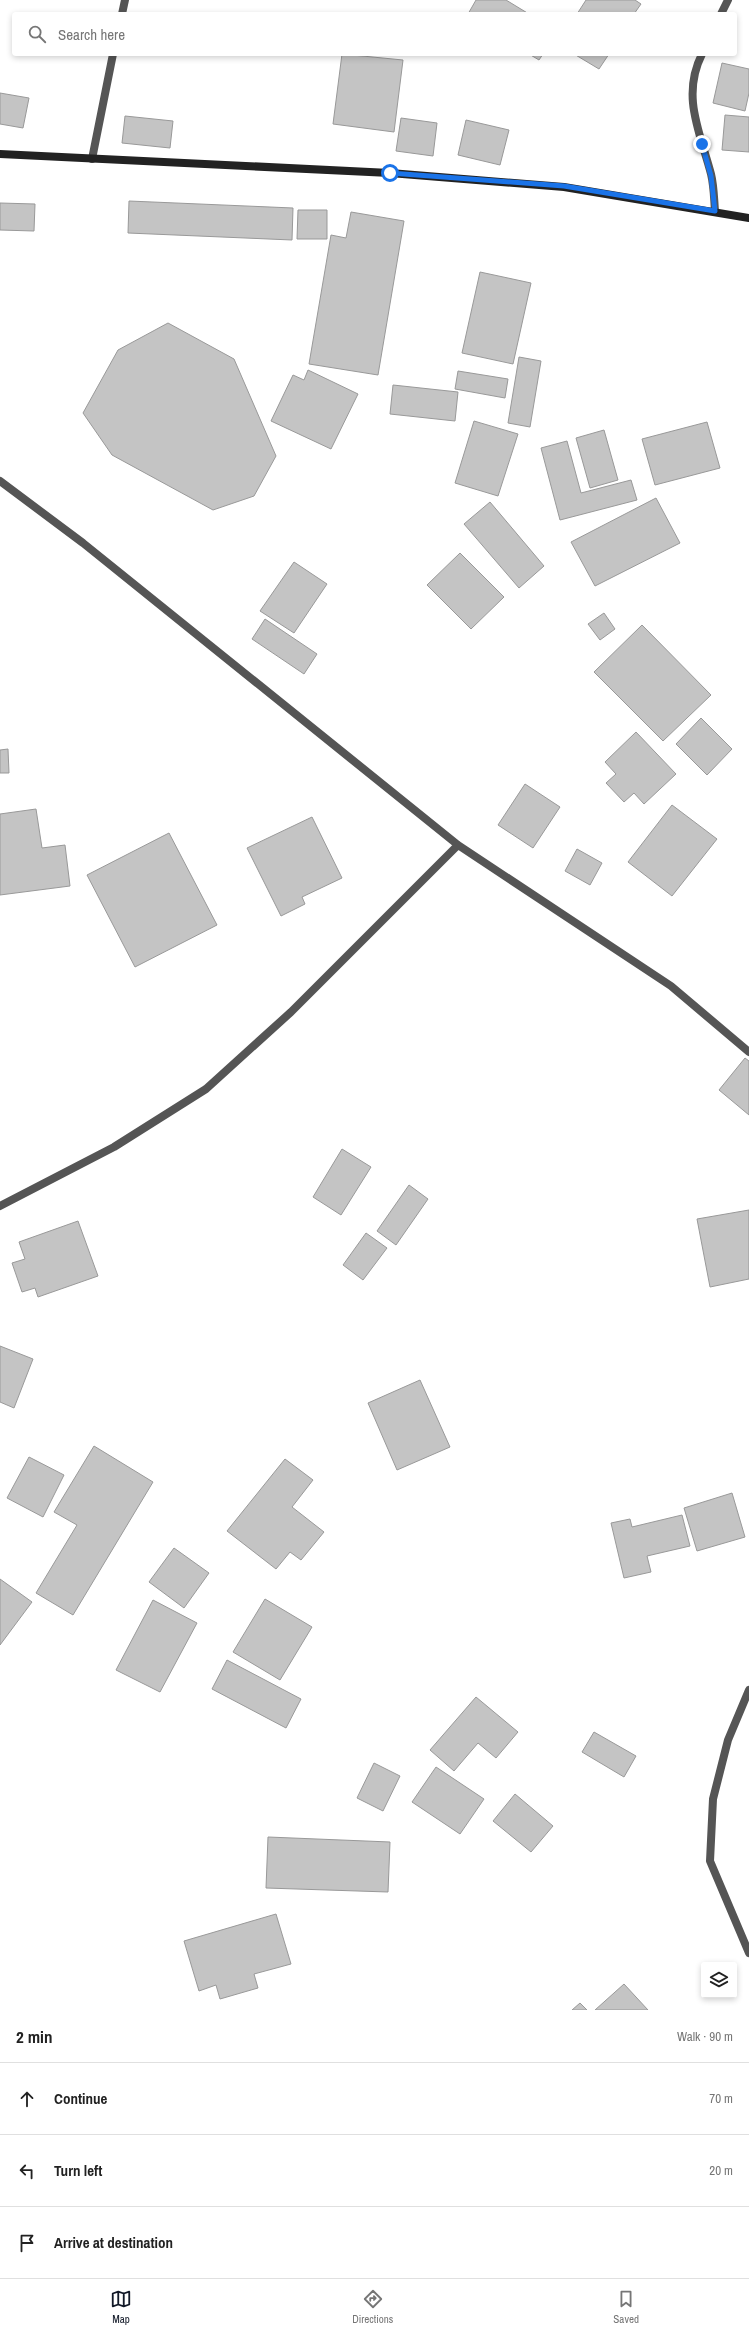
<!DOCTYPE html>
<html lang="en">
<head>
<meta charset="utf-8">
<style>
  :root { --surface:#fff; --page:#f6f6f6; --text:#222; --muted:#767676; --line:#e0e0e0; --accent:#111827 }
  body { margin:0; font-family:"Archivo Narrow",sans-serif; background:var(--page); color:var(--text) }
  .controls { position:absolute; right:12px; bottom:12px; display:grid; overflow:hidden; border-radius:4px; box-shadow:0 2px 6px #0003 }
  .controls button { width:36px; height:36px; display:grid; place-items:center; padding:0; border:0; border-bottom:1px solid var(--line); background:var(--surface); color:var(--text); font:20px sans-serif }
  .stop { position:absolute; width:12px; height:12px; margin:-9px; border:3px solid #1a73e8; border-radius:50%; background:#fff }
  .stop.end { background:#1a73e8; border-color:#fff; box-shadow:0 1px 4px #0008 }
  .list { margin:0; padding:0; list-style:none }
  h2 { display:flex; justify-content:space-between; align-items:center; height:52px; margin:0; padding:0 16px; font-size:17px }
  h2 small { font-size:13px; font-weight:400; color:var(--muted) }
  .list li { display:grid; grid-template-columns:26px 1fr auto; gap:12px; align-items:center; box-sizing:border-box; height:72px; padding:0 16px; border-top:1px solid var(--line) }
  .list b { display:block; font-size:15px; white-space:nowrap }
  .list em { font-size:13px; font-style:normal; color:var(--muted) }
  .icon { flex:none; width:22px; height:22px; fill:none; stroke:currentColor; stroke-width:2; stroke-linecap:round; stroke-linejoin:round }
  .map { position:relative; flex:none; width:749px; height:2010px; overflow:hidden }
  .search { position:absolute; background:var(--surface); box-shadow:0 2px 6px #0003; left:12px; right:12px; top:12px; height:44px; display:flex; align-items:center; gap:10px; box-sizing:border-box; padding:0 14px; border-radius:4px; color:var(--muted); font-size:15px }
  .sheet { height:268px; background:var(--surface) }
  nav { display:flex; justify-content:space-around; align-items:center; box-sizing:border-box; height:56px; border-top:1px solid var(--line); background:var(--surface); font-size:11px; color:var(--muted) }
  nav a { display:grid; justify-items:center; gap:2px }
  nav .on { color:var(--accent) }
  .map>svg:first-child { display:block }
  .building { fill:#c4c4c4; stroke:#999 }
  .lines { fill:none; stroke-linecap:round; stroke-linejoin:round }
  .minor { stroke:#555; stroke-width:8 }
  .secondary { stroke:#222; stroke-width:8 }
  .route { stroke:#1a73e8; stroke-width:5 }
</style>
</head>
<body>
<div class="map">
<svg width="749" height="2010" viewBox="0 0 749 2010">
  <rect width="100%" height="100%" fill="#fff"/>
  <path class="building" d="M476,0H506L529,14H468Z
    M586,0H635L641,4L634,14H577Z
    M342,54L403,60L394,132L333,124Z
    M529,54H543L539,60Z
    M574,54H609L599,69Z
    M722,63L749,69V93L745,111L713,103Z
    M0,93L29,98L23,128L0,124Z
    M725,115L749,117V152L722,150Z
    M125,116L173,121L170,148L122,143Z
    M401,118L437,123L433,156L396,151Z
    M466,120L509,130L500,165L458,155Z
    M129,201L293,208L292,240L128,233Z
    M0,203L35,204L34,231L0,230Z
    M298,210H327V239H297Z
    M351,212L404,221L378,375L309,364L331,235L346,238Z
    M480,272L531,283L513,364L462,353Z
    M168,323L234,359L276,456L254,496L213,510L112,455L83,413L118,350Z
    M519,357L541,361L530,427L508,423Z
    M308,370L358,394L331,449L271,421L293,375L304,380Z
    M458,371L508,379L505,398L455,389Z
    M393,385L458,392L455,421L390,414Z
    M474,421L518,434L498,496L455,483Z
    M707,422L720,468L655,485L642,439Z
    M604,430L618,480L590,488L576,438Z
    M567,441L581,493L631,480L637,500L560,520L541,448Z
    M656,498L680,543L595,586L571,542Z
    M490,502L544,566L519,588L464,524Z
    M460,553L504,597L471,629L427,585Z
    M294,562L327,584L294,633L260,611Z
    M604,613L615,629L600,640L588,624Z
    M265,619L317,654L304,674L252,639Z
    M642,625L711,695L663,741L594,672Z
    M701,718L732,749L707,775L676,744Z
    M636,732L676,774L644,804L634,793L624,802L606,783L616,774L605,762Z
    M8,749L9,773H0V750Z
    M525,784L560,807L533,848L498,825Z
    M672,805L717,839L672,896L628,862Z
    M36,809L42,848L65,845L70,886L0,895V814Z
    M312,817L342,878L302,897L305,904L281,916L247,848Z
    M169,833L217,925L135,967L87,875Z
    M577,849L602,863L590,885L565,871Z
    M745,1058L749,1061V1115L719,1090Z
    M342,1149L371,1167L341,1215L313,1197Z
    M409,1185L428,1199L396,1245L377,1231Z
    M749,1210V1279L710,1287L697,1219Z
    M78,1221L98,1276L38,1297L35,1288L22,1292L12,1263L25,1259L19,1242Z
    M366,1233L387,1248L363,1280L343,1265Z
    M0,1346L33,1359L14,1408L0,1402Z
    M420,1380L450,1447L397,1470L368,1403Z
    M94,1446L153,1482L73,1615L36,1593L77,1525L54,1512Z
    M29,1457L64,1475L43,1517L7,1498Z
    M285,1459L313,1480L292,1507L324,1532L301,1560L290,1552L276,1569L227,1531Z
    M732,1493L745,1537L697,1551L684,1508Z
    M682,1515L690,1546L647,1556L651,1572L624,1578L611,1523L630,1519L632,1527Z
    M174,1548L209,1573L184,1608L149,1582Z
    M0,1579L32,1602L0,1645Z
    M265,1599L312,1627L280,1680L233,1652Z
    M153,1600L197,1623L160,1692L116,1670Z
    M227,1660L301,1699L286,1728L212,1689Z
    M476,1697L518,1732L496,1758L478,1743L454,1771L430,1750Z
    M594,1732L636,1756L624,1777L582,1752Z
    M374,1763L400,1776L383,1811L357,1798Z
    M436,1767L484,1799L460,1834L412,1802Z
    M515,1794L553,1826L531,1852L493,1821Z
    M268,1837L390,1842L388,1892L266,1888Z
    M276,1914L291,1964L254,1974L258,1988L220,1999L216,1985L199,1991L184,1941Z
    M624,1984L648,2010H595Z
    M580,2003L587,2010H572Z"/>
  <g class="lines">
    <path class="minor" d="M122,14L125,0
      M721,14L728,0
      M702,54C681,96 700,132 711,174C714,186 714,199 715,211
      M92,159L113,54
      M0,481L83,543L458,845L671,986L749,1052
      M0,1206L114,1147L206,1089L291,1012L458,845
      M749,1690L728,1740L713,1799L710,1861L749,1953"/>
    <path class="secondary" d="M0,154L390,173L564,187L749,218"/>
  </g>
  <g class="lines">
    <path class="route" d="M390,173L564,186L715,211L711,176L702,144"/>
  </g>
</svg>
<div class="controls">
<button><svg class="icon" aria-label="layers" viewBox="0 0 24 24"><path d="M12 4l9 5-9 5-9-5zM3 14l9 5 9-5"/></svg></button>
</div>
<div class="stop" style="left:390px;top:173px"></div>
<div class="stop end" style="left:702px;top:144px"></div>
<div class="search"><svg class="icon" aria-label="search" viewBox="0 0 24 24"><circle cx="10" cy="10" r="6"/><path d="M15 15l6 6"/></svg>Search here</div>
</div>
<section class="sheet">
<h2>2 min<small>Walk · 90 m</small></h2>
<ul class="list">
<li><svg class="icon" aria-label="ahead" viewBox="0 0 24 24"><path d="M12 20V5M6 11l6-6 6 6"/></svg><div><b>Continue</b></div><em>70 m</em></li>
<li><svg class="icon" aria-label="left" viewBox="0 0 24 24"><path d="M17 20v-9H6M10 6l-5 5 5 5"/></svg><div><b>Turn left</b></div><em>20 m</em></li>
<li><svg class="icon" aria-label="arrive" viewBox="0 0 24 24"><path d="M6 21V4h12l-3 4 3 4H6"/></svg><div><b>Arrive at destination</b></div></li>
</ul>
</section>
<nav>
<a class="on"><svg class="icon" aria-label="map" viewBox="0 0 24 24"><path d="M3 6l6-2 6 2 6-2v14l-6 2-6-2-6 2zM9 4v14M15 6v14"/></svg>Map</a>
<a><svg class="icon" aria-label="directions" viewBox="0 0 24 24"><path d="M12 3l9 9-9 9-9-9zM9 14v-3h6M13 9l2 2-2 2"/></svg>Directions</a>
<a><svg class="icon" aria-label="saved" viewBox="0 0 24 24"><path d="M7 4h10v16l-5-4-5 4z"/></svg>Saved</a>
</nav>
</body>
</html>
